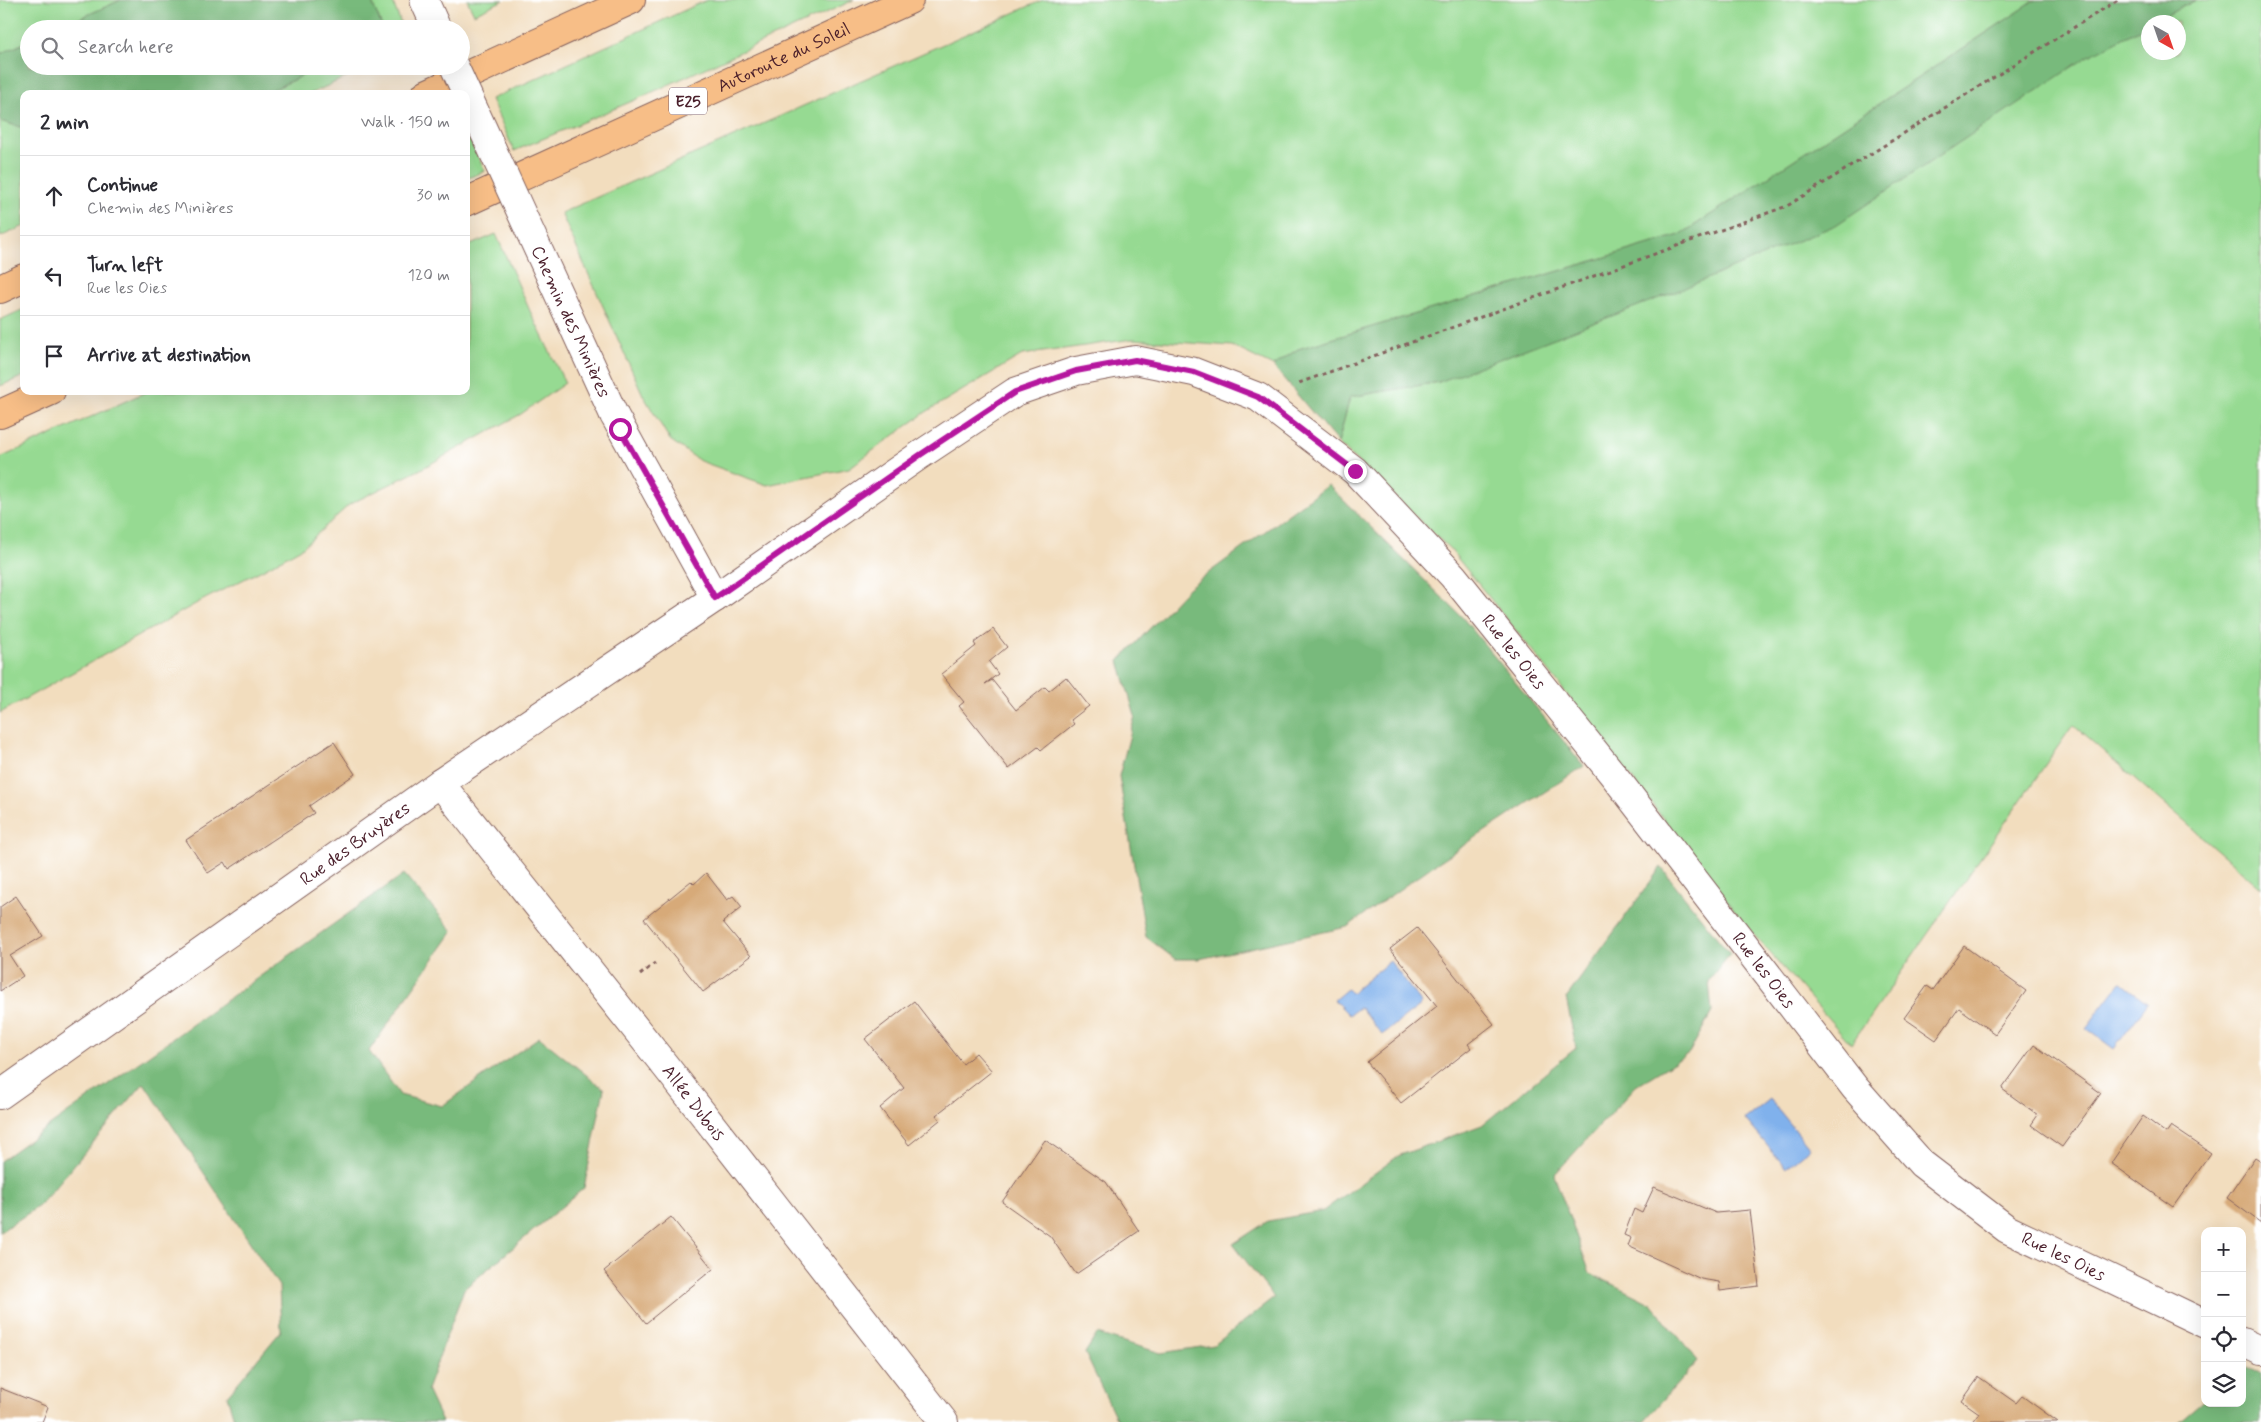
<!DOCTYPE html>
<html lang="en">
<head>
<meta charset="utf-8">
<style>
  :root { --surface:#fff; --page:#f7f7f7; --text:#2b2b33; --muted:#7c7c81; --line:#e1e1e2 }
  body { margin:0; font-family:Mynerve,sans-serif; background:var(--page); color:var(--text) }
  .controls { position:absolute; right:15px; bottom:15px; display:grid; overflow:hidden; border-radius:10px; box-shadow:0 5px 20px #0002 }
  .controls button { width:45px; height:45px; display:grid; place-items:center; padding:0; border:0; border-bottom:1px solid var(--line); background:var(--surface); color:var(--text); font:25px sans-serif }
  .compass { position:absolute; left:2141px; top:15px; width:45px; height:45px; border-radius:50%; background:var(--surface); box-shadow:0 5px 20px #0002; rotate:140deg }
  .stop { position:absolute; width:15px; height:15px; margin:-11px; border:4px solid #b5179e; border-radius:50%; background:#fff }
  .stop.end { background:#b5179e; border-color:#fff; box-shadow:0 1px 5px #0008 }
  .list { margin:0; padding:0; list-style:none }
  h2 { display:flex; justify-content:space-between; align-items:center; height:65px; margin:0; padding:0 20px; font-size:21px }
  h2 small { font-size:16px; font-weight:400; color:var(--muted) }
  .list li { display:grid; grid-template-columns:32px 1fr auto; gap:15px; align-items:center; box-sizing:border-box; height:80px; padding:0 20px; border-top:1px solid var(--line) }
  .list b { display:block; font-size:19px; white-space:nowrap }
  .list p { margin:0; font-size:16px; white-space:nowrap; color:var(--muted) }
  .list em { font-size:16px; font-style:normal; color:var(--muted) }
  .icon { flex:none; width:28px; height:28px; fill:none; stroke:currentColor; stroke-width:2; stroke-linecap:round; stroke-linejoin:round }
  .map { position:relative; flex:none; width:2261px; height:1422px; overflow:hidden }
  .search { position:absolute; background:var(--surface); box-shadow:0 5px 20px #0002; left:20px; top:20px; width:450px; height:55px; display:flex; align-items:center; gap:12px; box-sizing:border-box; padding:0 18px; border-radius:28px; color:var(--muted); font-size:19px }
  .panel { position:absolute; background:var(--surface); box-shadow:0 5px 20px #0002; left:20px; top:90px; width:450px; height:305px; border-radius:10px }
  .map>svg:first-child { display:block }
  .green { fill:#96da92; stroke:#707c5e }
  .forest { fill:#78ba7c; stroke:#616c54 }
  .water { fill:#80b1ec; stroke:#65688c }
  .building { fill:#d7aa79 }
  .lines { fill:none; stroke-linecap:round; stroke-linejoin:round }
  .street-casing { stroke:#85625e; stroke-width:30 }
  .highway-casing { stroke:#85625e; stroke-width:30 }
  .path { stroke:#85625e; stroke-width:3; stroke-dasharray:4 4; stroke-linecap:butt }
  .street { stroke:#fff; stroke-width:28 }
  .highway { stroke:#f7be87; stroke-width:28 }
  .street-bridge-casing { stroke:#85625e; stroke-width:30; stroke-linecap:butt }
  .street-bridge { stroke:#fff; stroke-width:28 }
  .route { stroke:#b5179e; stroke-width:6 }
  .labels { text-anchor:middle; stroke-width:4.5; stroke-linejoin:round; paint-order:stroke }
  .shield { fill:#fff; stroke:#80626b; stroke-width:1 }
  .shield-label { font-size:16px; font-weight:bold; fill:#4a1f2b }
  .street-label { font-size:18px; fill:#4a1f2b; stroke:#fff }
</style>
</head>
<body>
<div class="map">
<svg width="2261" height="1422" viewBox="0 0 2261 1422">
  <rect width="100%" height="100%" fill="#fff"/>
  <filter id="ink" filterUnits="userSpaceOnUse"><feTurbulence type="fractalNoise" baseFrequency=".02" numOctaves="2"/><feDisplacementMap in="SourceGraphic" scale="10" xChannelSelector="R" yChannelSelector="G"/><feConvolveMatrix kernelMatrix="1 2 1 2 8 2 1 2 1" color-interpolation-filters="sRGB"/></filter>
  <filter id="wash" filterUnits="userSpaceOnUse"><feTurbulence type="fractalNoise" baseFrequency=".0096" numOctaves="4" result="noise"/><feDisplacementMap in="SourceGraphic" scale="20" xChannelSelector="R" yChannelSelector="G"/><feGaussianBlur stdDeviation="1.12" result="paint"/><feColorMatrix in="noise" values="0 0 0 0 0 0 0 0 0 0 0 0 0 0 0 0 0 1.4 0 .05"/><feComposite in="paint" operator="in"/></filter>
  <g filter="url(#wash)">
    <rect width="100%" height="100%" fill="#f2ddbe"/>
    <path class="green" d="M0,0H121L56,29H29V41L0,54Z
      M371,0H392L403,29H383Z
      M467,0H504L474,14Z
      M707,0H854L635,100L514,151L491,99Z
      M1043,0H2036L1680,235L1298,349L1273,366L1232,346L1133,339L1022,355L926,412L849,468L767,485L700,461L670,440L643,395L561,213Z
      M2196,0H2261V888L2073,725L1851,1044L1747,927L1548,670L1450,549L1338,443L1350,397L1439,382L2148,25V52H2178V22H2153Z
      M322,66H370L310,94H264Z
      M0,121L24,128V226L0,237Z
      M466,132L485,171L466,179Z
      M496,234L530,311L565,383L521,414L421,469L350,504L303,547L264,569L199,602L0,713V458L148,391H466V247Z
      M24,309V376L0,386V320Z"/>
    <path class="forest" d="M121,0H371L383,29H56Z
      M2036,0H2196L2153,22H2148V25L2087,57L1836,225L1675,292L1439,382L1350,397L1338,443L1273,366L1298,349L1680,235Z
      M29,41V66H322L264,94H24V128L0,121V54Z
      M1328,485L1462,617L1584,766L1431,867L1347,927L1199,959H1175L1146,937L1119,776L1135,716L1119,661L1188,588Z
      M1661,867L1730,954L1709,981L1712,1012L1689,1053L1636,1086L1554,1175L1590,1273L1652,1304L1698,1361L1643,1422H1121L1115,1416L1085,1353L1097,1334L1161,1353L1214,1345L1274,1298L1233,1244L1268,1221L1323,1211L1398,1156L1482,1125L1576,1048L1566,998Z
      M404,874L453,931L369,1051L400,1095L442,1106L539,1037L604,1089L584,1188L464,1289L427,1390L442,1422H235L227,1396L281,1331L279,1286L144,1083L39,1206L0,1232V1161Z
      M2245,1366L2261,1375V1422H2178L2205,1399V1403H2242V1368Z"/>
    <path class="water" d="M1390,961L1422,1004L1382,1035L1360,1007L1349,1015L1334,1000L1347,989L1351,993Z
      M2121,982L2148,1003L2114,1049L2086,1028Z
      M1770,1099L1810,1148L1786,1168L1745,1119Z"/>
    <g id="blocks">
      <path class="building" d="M993,629L1007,647L989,662L998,674L985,684L992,680L1016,710L1045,687L1049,691L1066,677L1089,706L1071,720L1074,724L1041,750L1038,747L1009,769L959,706L964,702L941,674L976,646L974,643Z
        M334,742L355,774L309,806L314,813L229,869L225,862L208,873L186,840Z
        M706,873L727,900L733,896L742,907L723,922L751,956L703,992L644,919L691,881L694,884Z
        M16,896L43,936L10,956L23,976L0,991V907Z
        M1417,928L1494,1024L1468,1044L1471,1048L1401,1103L1367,1062L1437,1006L1390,949Z
        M1964,946L2026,991L1995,1034L1959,1008L1936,1040L1904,1018L1927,986L1933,990Z
        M914,1001L963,1064L976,1053L992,1071L936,1115L940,1120L909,1145L880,1108L904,1088L865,1039Z
        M2034,1045L2101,1093L2062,1147L2031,1125L2038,1115L2002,1089Z
        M2143,1116L2166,1133L2171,1126L2211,1153L2173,1207L2111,1163Z
        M1045,1140L1106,1182L1139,1231L1076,1274L1050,1236L1002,1202Z
        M2255,1157L2261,1161V1223L2227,1198Z
        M1654,1187L1716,1213L1750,1210L1759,1286L1720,1291L1719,1282L1701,1279L1628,1246L1631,1238L1624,1235L1634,1209L1642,1213Z
        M671,1217L713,1269L646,1323L604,1271Z
        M1979,1377L2016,1403L2022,1396L2058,1422H1973L1979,1413L1962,1401Z
        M0,1388L48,1407L42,1422H0Z"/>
    </g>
  </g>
  <g filter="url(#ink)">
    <use href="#blocks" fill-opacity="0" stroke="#85625e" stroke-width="1"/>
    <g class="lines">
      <g class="street-casing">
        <g id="street">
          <path d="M424,0L437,29"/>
          <path d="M614,415L715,598"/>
          <path id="s1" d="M440,783L667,1068L944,1422"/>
          <path id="s2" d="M0,1095L440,783L715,598L920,455L1015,392L1076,371L1135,360L1194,372L1258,397L1355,471L1453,576L1615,777L1855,1088L1922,1164L2007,1229L2205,1324"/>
          <path d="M2242,1342L2261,1351"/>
        </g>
      </g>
      <g class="highway-casing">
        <g id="highway">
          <path d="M426,94L631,0"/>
          <path id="s3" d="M466,202L909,0"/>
          <path d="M0,289L24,278"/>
          <path d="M0,414L51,391"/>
        </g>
      </g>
      <path class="path" d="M1299,383L1787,206L2118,0
        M640,975L655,963"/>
      <use href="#street" class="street"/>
      <use href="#highway" class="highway"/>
      <g class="street-bridge-casing">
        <g id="street-bridge">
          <path id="s4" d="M454,66L614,415"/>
        </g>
      </g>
      <use href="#street-bridge" class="street-bridge"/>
    </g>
  </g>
  <g class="lines" filter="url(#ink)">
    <path class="route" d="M620,429L715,598L920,455L1015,392L1076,371L1135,360L1194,372L1258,397L1355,471"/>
  </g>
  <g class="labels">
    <rect class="shield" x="669" y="87.5" width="38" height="27" rx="4"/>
    <g class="shield-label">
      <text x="688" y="107">E25</text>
    </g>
    <g class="street-label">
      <text dy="6" stroke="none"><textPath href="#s3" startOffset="349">Autoroute du Soleil</textPath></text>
      <text dy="6" stroke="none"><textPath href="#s4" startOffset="281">Chemin des Minières</textPath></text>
      <text dy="6" stroke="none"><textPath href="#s2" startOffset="1851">Rue les Oies</textPath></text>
      <text dy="6" stroke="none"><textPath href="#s2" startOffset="435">Rue des Bruyères</textPath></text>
      <text dy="6" stroke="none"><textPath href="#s2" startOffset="2256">Rue les Oies</textPath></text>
      <text dy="6" stroke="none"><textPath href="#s1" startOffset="408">Allée Dubois</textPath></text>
      <text dy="6" stroke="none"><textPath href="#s2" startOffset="2676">Rue les Oies</textPath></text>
    </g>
  </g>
</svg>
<div class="controls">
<button>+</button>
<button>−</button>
<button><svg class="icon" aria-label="locate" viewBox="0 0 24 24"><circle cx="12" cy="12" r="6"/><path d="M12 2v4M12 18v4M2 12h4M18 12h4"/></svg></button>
<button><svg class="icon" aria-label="layers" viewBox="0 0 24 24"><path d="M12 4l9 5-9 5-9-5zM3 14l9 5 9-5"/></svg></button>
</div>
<svg class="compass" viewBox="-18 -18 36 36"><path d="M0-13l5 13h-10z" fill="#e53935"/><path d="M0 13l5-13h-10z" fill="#7c7c81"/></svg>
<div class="stop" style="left:620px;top:429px"></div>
<div class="stop end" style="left:1355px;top:471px"></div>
<div class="search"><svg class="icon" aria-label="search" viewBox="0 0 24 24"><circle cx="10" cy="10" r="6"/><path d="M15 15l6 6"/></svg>Search here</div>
<section class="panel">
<h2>2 min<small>Walk · 150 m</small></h2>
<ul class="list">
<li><svg class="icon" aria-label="ahead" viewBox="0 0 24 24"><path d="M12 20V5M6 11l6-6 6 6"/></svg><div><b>Continue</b><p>Chemin des Minières</p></div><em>30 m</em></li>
<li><svg class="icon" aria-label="left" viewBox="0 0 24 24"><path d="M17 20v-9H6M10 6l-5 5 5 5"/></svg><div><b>Turn left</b><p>Rue les Oies</p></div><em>120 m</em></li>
<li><svg class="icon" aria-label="arrive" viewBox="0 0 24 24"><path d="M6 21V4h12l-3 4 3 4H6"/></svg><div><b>Arrive at destination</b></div></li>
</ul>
</section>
</div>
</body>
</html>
